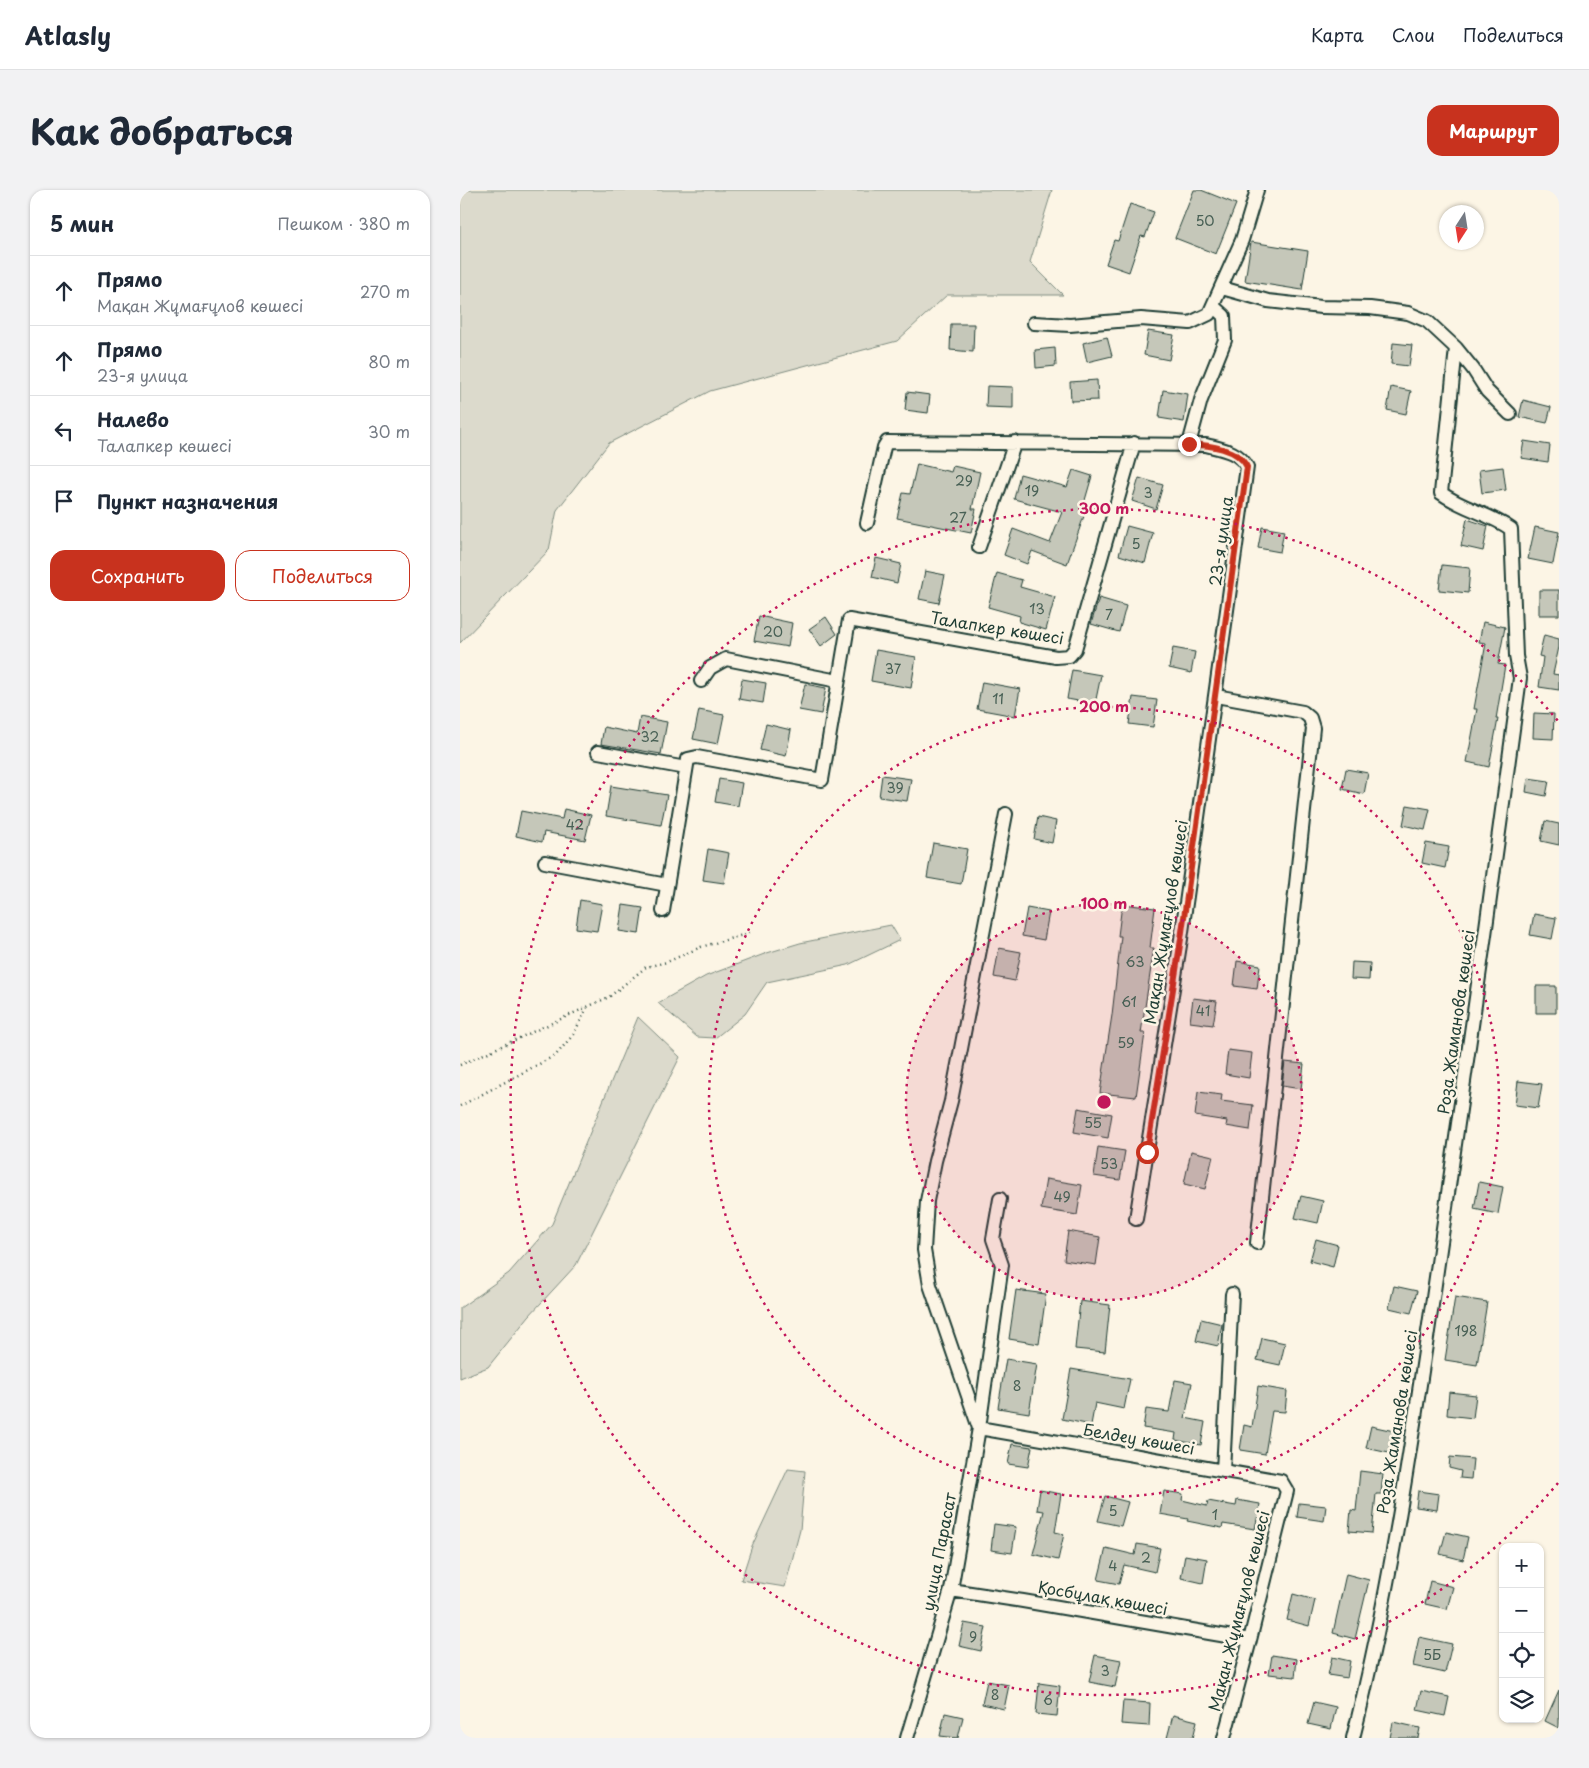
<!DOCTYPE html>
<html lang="ru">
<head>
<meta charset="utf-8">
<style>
  :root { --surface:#fff; --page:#f2f2f3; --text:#1f2937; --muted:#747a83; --line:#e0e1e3; --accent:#c8321e }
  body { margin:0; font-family:"Playpen Sans",sans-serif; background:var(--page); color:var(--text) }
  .controls { position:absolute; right:15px; bottom:15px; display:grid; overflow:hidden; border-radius:10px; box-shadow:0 1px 4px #0004 }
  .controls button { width:45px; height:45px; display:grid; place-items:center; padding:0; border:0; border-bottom:1px solid var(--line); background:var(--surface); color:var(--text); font:25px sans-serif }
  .compass { position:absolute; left:979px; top:15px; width:45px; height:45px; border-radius:50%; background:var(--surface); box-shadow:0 1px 4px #0004; rotate:192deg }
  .stop { position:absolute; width:15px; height:15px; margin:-11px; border:4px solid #c8321e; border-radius:50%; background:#fff }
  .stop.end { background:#c8321e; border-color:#fff; box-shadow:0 1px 5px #0008 }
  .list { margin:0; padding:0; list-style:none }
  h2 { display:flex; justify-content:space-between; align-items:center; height:65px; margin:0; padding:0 20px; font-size:21px }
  h2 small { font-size:16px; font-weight:400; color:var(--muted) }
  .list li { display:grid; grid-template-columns:32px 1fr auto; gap:15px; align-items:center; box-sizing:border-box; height:70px; padding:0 20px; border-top:1px solid var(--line) }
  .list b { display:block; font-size:19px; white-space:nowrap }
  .list p { margin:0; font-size:16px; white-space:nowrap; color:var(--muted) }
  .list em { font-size:16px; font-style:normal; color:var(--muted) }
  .actions { display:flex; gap:10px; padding:15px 20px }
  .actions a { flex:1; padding:11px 0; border:1px solid var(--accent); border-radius:15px; text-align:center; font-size:18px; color:var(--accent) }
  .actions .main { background:var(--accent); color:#fff }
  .icon { flex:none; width:28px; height:28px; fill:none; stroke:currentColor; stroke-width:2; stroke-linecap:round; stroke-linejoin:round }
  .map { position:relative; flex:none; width:1099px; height:1548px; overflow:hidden; border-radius:15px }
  header { display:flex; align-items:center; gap:30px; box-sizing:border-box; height:70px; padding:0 25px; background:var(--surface); border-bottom:1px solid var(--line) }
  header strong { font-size:24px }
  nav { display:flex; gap:28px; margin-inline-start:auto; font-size:18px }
  .intro { display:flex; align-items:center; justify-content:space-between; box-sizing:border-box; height:120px; padding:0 30px }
  h1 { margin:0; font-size:35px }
  .button { padding:12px 22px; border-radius:15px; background:var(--accent); color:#fff; font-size:18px; font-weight:700 }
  main { display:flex; gap:30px; padding:0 30px }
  aside { flex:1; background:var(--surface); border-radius:15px; box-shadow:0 1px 4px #0004 }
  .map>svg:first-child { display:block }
  .green { fill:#dcdacc; stroke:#7e8c80 }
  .building { fill:#c5c7b9; stroke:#1f3d34 }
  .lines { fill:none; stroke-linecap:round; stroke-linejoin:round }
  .street-casing { stroke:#1f3d34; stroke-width:16 }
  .path { stroke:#1f3d34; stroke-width:2.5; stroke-dasharray:1 4; stroke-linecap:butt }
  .street { stroke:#fcf5e5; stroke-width:12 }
  .route { stroke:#c8321e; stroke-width:6 }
  .ring { fill:none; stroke:#c2185b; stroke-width:2.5; stroke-dasharray:2.5 5 }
  .labels { text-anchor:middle; stroke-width:5; stroke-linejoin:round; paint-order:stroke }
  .number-label { font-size:14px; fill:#486055 }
  .street-label { font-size:16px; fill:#1f3d34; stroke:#fcf5e5 }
  .centre { fill:#c2185b; stroke:#fcf5e5; stroke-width:2.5 }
  .ring-label { font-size:15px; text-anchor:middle; font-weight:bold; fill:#c2185b; stroke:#fcf5e5; stroke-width:5; stroke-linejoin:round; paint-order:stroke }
</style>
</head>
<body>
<header>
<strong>Atlasly</strong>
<nav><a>Карта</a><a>Слои</a><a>Поделиться</a></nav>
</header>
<div class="intro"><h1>Как добраться</h1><a class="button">Маршрут</a></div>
<main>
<aside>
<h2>5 мин<small>Пешком · 380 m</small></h2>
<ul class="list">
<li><svg class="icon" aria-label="ahead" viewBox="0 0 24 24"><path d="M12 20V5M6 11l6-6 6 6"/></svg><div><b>Прямо</b><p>Мақан Жұмағұлов көшесі</p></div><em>270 m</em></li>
<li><svg class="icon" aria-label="ahead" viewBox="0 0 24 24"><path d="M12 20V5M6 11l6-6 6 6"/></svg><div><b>Прямо</b><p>23-я улица</p></div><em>80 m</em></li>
<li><svg class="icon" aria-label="left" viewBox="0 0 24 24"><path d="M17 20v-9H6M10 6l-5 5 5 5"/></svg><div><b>Налево</b><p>Талапкер көшесі</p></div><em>30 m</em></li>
<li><svg class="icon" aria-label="arrive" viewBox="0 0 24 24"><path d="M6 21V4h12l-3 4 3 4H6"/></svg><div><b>Пункт назначения</b></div></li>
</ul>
<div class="actions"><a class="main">Сохранить</a><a>Поделиться</a></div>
</aside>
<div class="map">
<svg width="1099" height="1548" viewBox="0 0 1099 1548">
  <rect width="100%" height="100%" fill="#fcf5e5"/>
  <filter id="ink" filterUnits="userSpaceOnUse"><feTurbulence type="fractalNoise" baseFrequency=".02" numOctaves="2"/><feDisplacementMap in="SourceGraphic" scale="10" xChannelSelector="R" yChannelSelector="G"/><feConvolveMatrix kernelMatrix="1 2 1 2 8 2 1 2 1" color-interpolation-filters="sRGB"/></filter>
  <g filter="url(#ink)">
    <path class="green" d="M0,0H592L570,72L603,105H487L437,151L250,201L149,253L97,320L89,360L0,453Z
      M431,735L440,750L388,775L307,792L285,824L255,848L237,847L198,813L246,786L307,763L340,753Z
      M178,827L220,867L116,1075L69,1126L28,1177L0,1188V1118L49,1083L92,1034Z
      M328,1279L345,1281L340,1340L325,1397L281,1390L292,1356Z"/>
    <path class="building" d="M734,0H741L776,14L756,64L715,48Z
      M670,14L694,22L685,47L681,46L669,82L646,74L654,50L658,51Z
      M791,52L848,61L842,100L785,91Z
      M491,134H514L513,162L490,160Z
      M688,141L714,145L709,170L684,165Z
      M647,147L652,166L627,172L623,153Z
      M933,153L952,155L949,176L931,174Z
      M595,158L596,176L576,178L575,160Z
      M637,190L638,210L611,211L610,192Z
      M527,196L553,197V218L526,217Z
      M931,197L951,201L946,224L927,220Z
      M703,200L728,204L724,232L699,228Z
      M447,202L470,205L468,223L445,220Z
      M1063,210L1091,217L1087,233L1059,227Z
      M1064,251L1090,255L1088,272L1061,268Z
      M457,274L491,282L493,276L520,282L512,319H516L511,343L437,328L443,303L450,304Z
      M1043,277L1046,300L1022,303L1019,280Z
      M613,280L632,286L621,324L624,326L607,374L572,361L567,374L544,365L553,339L590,353L602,322L554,309L560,284L607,297Z
      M679,288L703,295L696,319L672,311Z
      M1007,329L1028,336L1023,361L1001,356Z
      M667,336L693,343L685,373L659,365Z
      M802,337L824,341L820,362L798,358Z
      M1075,337L1099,342L1093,374L1068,369Z
      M416,368L441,374L437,393L412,387Z
      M982,375L1010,378L1008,403L979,400Z
      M465,381L485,385L479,413L459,409Z
      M537,383L562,390L560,397L595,407L586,440L559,432L560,426L528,417Z
      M1079,400H1099V425H1079Z
      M639,408L666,416L659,442L631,434Z
      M299,426L332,433L328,457L294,451Z
      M366,427L377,444L361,456L349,439Z
      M1023,432L1045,437L1038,474L1045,475L1036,529H1038L1029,577L1007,572L1017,519H1014L1026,453L1019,452Z
      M1084,445L1099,449V457L1093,484L1099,485V500L1079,497L1083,467L1079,466Z
      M713,458L735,462L731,483L709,478Z
      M416,460L456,467L451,498L411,491Z
      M612,480L641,485L635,514L607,509Z
      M282,489L306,493L303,513L279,509Z
      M522,492L560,499L555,526L517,519Z
      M345,494L366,498L361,524L339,520Z
      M673,507L697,510L693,537L669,534Z
      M239,520L264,525L258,554L233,549Z
      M1074,523L1094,524L1093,549L1073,548Z
      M180,527L207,532L201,564L141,554L144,537L177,544Z
      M306,534L331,540L326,566L300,560Z
      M886,579L908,583L904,604L882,599Z
      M422,585L451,589L447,611L419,607Z
      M1068,588L1089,591L1086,606L1066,602Z
      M259,589L282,593L278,616L255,612Z
      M151,596L207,605L201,635L146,626Z
      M947,615L970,619L965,640L943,635Z
      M104,619L131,625L125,650L84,642L82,652L56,646L61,621L102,629Z
      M578,627L596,631L592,653L574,649Z
      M1085,631L1099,634V655L1081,651Z
      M473,653L507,659L501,694L467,688Z
      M966,653L989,657L985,678L962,673Z
      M248,659L269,663L264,693L243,690Z
      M120,710L142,714L137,741L116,738Z
      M662,714L695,718L690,758H694L681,843H685L676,907L640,903L652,825L661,746H658Z
      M163,715L183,718L179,744L159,741Z
      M567,718L589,722L584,750L562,746Z
      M1074,724L1096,728L1092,749L1070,745Z
      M539,758L561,762L555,791L534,787Z
      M777,771L800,775L797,799L774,796Z
      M892,772L910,773L909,790L891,789Z
      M1076,796H1096V823H1076Z
      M733,808L757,811L753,835L730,832Z
      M768,860L792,863L789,888L765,884Z
      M825,872L844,874L841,899L822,896Z
      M1058,891L1082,894L1078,918L1055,915Z
      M738,902L762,905L761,911L793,915L790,940L766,936L767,931L735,926Z
      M618,918L652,924L648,948L614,942Z
      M638,957L665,961L660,990L634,986Z
      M731,961L753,966L745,999L724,994Z
      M586,989L622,995L617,1025L581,1019Z
      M1019,992L1043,997L1038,1024L1014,1019Z
      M841,1006L863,1011L858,1033L835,1028Z
      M608,1041L640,1047L636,1075L604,1070Z
      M856,1049L878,1055L873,1077L850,1071Z
      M934,1096L957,1101L951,1123L929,1118Z
      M556,1100L586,1104L579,1154L549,1149Z
      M995,1107L1027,1112L1017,1175L985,1170Z
      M620,1111L650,1115L645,1162L615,1159Z
      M741,1129L762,1134L758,1156L736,1151Z
      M802,1148L825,1153L820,1175L797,1170Z
      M546,1169L577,1174L569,1223L538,1218Z
      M611,1179L670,1189L664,1219L635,1213L631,1235L602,1229Z
      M715,1190L732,1193L725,1228L745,1232L741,1255L715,1250L716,1243L683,1238L686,1219L709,1222Z
      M798,1196L827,1201L825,1222L812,1221L805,1264L780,1260L784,1235L792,1237Z
      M989,1202L1016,1205L1013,1228L987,1225Z
      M911,1236L934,1241L929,1263L906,1258Z
      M552,1254L572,1257L568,1277L548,1274Z
      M990,1267L1013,1269L1011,1289L1000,1288L1001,1281L989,1278Z
      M900,1281L923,1284L921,1304H916L912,1343L889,1341L891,1320L896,1321Z
      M580,1300L601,1304L595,1342L604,1344L598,1370L573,1364L584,1321L577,1320Z
      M704,1301L723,1304L722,1310L747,1316L748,1311L776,1316L777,1310L800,1314L795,1339L763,1334L762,1338L727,1331L728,1329L700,1324Z
      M958,1301L979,1304L977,1320L956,1317Z
      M645,1306L668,1312L661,1336L638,1331Z
      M839,1313L866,1316L864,1331L837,1327Z
      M534,1334L556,1337L552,1363L531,1360Z
      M986,1342L1008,1347L1003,1370L980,1364Z
      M677,1354L700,1358L695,1382L664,1375L659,1394L638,1390L646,1358L675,1365Z
      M725,1365L747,1369L743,1393L721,1388Z
      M886,1384L909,1390L895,1449L873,1443Z
      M970,1391L993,1397L987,1419L965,1414Z
      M833,1404L855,1410L849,1436L827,1430Z
      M504,1433L526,1437L521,1461L499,1456Z
      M959,1447L992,1454L985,1483L953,1476Z
      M635,1465L661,1470L655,1497L629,1492Z
      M812,1465L837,1469L835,1487L809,1484Z
      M872,1467L890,1471L887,1488L868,1485Z
      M527,1491L549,1495L544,1519L522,1514Z
      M579,1493L600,1496L597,1526L576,1524Z
      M1099,1500V1538L1085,1531Z
      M961,1501L989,1507L985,1526L957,1520Z
      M663,1511L690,1513L689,1536L661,1534Z
      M854,1512L876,1517L871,1539L848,1534Z
      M485,1523L503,1527L498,1548L480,1546Z
      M713,1525L737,1531L733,1548H707Z
      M933,1532L960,1538L958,1548H930Z"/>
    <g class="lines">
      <g class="street-casing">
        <path id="street" d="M762,98L808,111L861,117L910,118L948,123L967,131L996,158L1013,179L1027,201L1050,224
          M574,133L610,135L681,129L730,133L749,124L782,50L797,0
          M729,254L741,210L765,150L764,126L753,116
          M407,333L424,257L427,252L746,255C761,259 779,261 787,277L721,749L676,1029
          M519,357L555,252
          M241,491L250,478L266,469L378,491
          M756,506L843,522L850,528L853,538L797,1053
          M138,562L226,578
          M85,672L207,695
          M203,721L228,569L237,567L362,590L389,430L596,467L609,466L615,459L674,253
          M519,1238L470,1095L464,1060L467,1011L475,971L491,911L546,624
          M519,1238L821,1291L827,1301L790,1450L764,1548
          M763,1281L772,1104
          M491,1400L563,1411L790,1450
          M447,1548L491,1400L519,1238L542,1075L533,1049L540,1009
          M893,1548C930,1403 951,1255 973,1108C1004,901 1032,695 1060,488L1056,466L1051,339C1028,323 1003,319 981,303L996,158"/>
      </g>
      <path class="path" d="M0,875L149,807L186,777L207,772L241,757L293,742
        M0,916L96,865L113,845L127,818"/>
      <use href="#street" class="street"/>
    </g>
  </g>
  <g class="lines" filter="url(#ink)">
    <path class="route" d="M687,962L721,749L787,277C778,258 749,255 729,254"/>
  </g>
  <circle cx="644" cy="912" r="198" fill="#c2185b" fill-opacity=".12"/>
  <g class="ring">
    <circle cx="644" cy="912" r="198"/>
    <circle cx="644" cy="912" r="395"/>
    <path d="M1098 1293A593 593 0 1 1 1098 531"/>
  </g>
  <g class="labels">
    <g class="number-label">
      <text x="745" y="36">50</text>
      <text x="504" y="296">29</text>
      <text x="572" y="306">19</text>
      <text x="688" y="308">3</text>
      <text x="498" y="333">27</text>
      <text x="676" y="359">5</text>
      <text x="577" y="424">13</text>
      <text x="649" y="430">7</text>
      <text x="313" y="447">20</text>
      <text x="433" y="484">37</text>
      <text x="538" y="514">11</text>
      <text x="190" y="552">32</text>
      <text x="435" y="603">39</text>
      <text x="115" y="640">42</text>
      <text x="675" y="777">63</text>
      <text x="669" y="817">61</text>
      <text x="743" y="826">41</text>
      <text x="666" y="858">59</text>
      <text x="633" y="938">55</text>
      <text x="649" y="979">53</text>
      <text x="602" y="1012">49</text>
      <text x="1006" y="1146">198</text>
      <text x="557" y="1201">8</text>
      <text x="653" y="1326">5</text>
      <text x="755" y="1330">1</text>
      <text x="686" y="1373">2</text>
      <text x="653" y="1381">4</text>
      <text x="513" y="1452">9</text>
      <text x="972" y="1470">5Б</text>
      <text x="645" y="1486">3</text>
      <text x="535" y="1510">8</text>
      <text x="588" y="1515">6</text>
    </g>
    <g class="street-label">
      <text transform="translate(761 351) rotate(-82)" y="6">23-я улица</text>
      <text transform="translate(537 438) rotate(9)" y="6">Талапкер көшесі</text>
      <text transform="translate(706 732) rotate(-81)" y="6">Мақан Жұмағұлов көшесі</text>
      <text transform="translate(996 832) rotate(-82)" y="6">Роза Жаманова көшесі</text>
      <text transform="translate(937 1232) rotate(-81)" y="6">Роза Жаманова көшесі</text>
      <text transform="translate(679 1249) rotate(10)" y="6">Белдеу көшесі</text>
      <text transform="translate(479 1362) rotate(-79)" y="6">улица Парасат</text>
      <text transform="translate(643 1408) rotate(10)" y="6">Қосбұлақ көшесі</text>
      <text transform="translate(779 1421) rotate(-76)" y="6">Мақан Жұмағұлов көшесі</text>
    </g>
  </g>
  <circle cx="644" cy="912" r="8" class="centre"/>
  <g class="ring-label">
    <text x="644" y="324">300 m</text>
    <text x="644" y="522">200 m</text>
    <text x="644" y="719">100 m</text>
  </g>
</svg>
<div class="controls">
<button>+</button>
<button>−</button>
<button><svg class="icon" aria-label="locate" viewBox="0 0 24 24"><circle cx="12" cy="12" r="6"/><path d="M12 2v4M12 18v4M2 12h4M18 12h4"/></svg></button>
<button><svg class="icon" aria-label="layers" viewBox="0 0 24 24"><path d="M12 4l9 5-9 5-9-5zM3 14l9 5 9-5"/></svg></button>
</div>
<svg class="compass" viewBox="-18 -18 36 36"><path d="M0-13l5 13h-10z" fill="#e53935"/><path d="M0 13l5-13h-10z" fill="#747a83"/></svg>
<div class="stop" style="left:687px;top:962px"></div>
<div class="stop end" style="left:729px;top:254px"></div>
</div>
</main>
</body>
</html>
